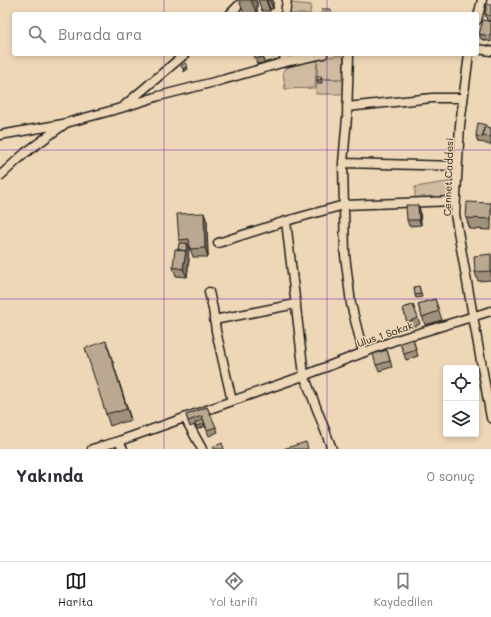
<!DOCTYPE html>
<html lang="tr">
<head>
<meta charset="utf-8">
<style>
  :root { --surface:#fff; --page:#f7f7f7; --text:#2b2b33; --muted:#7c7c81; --line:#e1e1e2; --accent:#1c1c1c }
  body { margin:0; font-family:Mali,sans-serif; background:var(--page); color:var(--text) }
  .controls { position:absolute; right:12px; bottom:12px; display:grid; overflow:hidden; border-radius:4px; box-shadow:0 2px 6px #0003 }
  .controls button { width:36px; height:36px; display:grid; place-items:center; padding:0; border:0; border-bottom:1px solid var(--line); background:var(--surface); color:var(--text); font:20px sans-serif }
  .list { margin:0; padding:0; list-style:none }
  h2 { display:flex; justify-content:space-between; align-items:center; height:52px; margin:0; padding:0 16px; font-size:17px }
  h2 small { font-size:13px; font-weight:400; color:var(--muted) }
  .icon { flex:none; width:22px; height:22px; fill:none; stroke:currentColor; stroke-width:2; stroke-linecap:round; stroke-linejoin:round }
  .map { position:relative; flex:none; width:491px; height:449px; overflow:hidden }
  .search { position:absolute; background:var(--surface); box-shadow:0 2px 6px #0003; left:12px; right:12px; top:12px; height:44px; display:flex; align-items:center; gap:10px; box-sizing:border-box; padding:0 14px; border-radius:4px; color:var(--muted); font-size:15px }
  .sheet { height:112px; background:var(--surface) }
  nav { display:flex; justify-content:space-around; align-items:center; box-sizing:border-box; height:56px; border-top:1px solid var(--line); background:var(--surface); font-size:11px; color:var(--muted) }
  nav a { display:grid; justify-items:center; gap:2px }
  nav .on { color:var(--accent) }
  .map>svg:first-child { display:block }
  .green { fill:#d0bba0; stroke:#766c5e }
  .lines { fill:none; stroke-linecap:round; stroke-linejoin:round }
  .minor-casing { stroke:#1c1c1c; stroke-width:11 }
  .minor { stroke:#eed7b6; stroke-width:8 }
  .wall { fill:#a0917c; stroke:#1c1c1c }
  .shaded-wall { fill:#827665; stroke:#1c1c1c }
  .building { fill:#baa990; stroke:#1c1c1c }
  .grid { fill:none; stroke:#7b2cbf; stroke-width:1; stroke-opacity:0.55 }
  .labels { text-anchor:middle; stroke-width:3; stroke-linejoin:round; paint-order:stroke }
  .street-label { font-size:10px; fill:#1c1c1c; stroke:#eed7b6 }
</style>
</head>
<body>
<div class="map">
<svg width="491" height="449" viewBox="0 0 491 449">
  <rect width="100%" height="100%" fill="#eed7b6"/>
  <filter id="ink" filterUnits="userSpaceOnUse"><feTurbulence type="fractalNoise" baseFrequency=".025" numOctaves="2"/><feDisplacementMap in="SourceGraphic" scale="8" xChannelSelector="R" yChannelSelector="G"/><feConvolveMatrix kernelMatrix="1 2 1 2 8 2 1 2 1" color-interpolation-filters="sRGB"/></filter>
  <g filter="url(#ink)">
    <path class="green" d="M291,3L311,5L310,14H290Z
      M340,55L344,58V79L317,78L318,59Z
      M317,59L315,88L285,89L283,71L286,68Z
      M317,79L344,80L343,94H316Z
      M453,181L452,199L415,200V187Z"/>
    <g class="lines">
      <g class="minor-casing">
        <path id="minor" d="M230,14L244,0
          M285,14L287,0
          M477,20L482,0
          M477,49L491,51
          M284,54L285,62
          M349,54L347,117L343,163L345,255L351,304L363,352
          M469,54L460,125L455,214L491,418
          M125,105L185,54
          M347,107L432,98H463
          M0,135L63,124
          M343,163L458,166
          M0,176L25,153L66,123L121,108L159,96L222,80L285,62L323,54
          M286,221L304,375L332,449
          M218,243L286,221L344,205L455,201
          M209,292L213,309L216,331L232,401
          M214,320L296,304
          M185,418L202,449
          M119,441L123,449
          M92,449L119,441L303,376L393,341L491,311"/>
      </g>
      <use href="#minor" class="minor"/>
    </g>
    <path class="wall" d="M239,0H256L257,3V14H244Z
      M258,0H273V9H270V11H262Z
      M491,5V21L487,20L485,14Z
      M491,22V42L481,39L479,34Z
      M254,54H263L264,63L257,64Z
      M321,76L322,79V83H318L317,80Z
      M487,127L491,128V145L486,144L485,143L478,142L476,136Z
      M491,203V230L470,229L466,218Z
      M420,210L421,225L409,226L407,220Z
      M207,221L208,257H193L190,248H189V249L188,256L189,259L187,277L176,276L173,267L180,243L179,240Z
      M491,254V280L478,281L475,272Z
      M419,286L422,297L416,298L415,295Z
      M435,299L442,320L425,325L421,312H420L418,304Z
      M413,305L420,324L409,328L403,308Z
      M413,339L418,356L406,360L400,343Z
      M106,341L131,420L121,423V422L110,426L106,414Z
      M387,350L392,367L379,371L376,365Z
      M207,407L218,432L209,436L204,423L206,426L197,429L195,425L190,427L186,415Z"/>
    <path class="shaded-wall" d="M251,0H256L257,3V14Z
      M266,0H267L270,9V11Z
      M270,0H273V9Z
      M187,66L188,69L184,72L183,69Z
      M418,205L420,210L421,225L419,220Z
      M204,213L207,221L208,257L205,248Z
      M187,243L189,249L188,256L189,259L187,277L183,269Z
      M106,341L110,353L131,420L127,409Z"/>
    <path class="building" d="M487,4L491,5V16L485,14Z
      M322,9H331V14H322Z
      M483,20L491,22V33L490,36L479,34Z
      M254,54H262V57L255,59Z
      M185,63L187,66L183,69L181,66Z
      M317,76H321V80H317Z
      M478,123L486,125V127H484L483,136V137L476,136Z
      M484,127L491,128V137L483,136Z
      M467,202L491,203V219L466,218Z
      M406,205H418L419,220H407Z
      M204,213L205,248L190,249L189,239L179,240L177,214Z
      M179,243H187L186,251L178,250Z
      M175,249L186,251L183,269L173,267Z
      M491,254V271L475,272L474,256Z
      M419,286L421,294L415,295L414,287Z
      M435,299L439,311L422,317L418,304Z
      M413,305L418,318L407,322L403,308Z
      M413,339L416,350L404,354L400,343Z
      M106,341L127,409L117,412V411L106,414L85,348Z
      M387,350L390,361L376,365L373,354Z
      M207,407L216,427L207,430L202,416L188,421L186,415Z
      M203,420L205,424L196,426L195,423Z
      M306,442L308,449H283Z
      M222,443L224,449H214L213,447Z"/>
  </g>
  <path class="grid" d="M164,0V14M327,0V14M164,54V449M327,54V449M0,150H491M0,299H491"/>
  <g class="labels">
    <g class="street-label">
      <text transform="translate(448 177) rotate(-88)" y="4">Cennet Caddesi</text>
      <text transform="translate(385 334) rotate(-19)" y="4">Ulus 1 Sokak</text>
    </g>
  </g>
</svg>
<div class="controls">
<button><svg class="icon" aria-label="locate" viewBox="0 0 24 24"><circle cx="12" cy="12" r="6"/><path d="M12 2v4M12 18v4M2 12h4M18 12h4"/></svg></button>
<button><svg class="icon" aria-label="layers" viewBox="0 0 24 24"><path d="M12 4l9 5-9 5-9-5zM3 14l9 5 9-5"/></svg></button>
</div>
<div class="search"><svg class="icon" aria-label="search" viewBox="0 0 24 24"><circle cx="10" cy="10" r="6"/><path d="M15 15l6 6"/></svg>Burada ara</div>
</div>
<section class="sheet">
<h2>Yakında<small>0 sonuç</small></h2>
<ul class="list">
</ul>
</section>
<nav>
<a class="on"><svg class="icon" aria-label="map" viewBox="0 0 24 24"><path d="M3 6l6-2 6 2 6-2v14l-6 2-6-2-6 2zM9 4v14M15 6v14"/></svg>Harita</a>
<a><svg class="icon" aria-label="directions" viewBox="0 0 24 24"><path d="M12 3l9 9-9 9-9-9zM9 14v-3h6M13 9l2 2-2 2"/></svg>Yol tarifi</a>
<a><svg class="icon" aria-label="saved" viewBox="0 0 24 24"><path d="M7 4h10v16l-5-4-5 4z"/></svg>Kaydedilen</a>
</nav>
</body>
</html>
